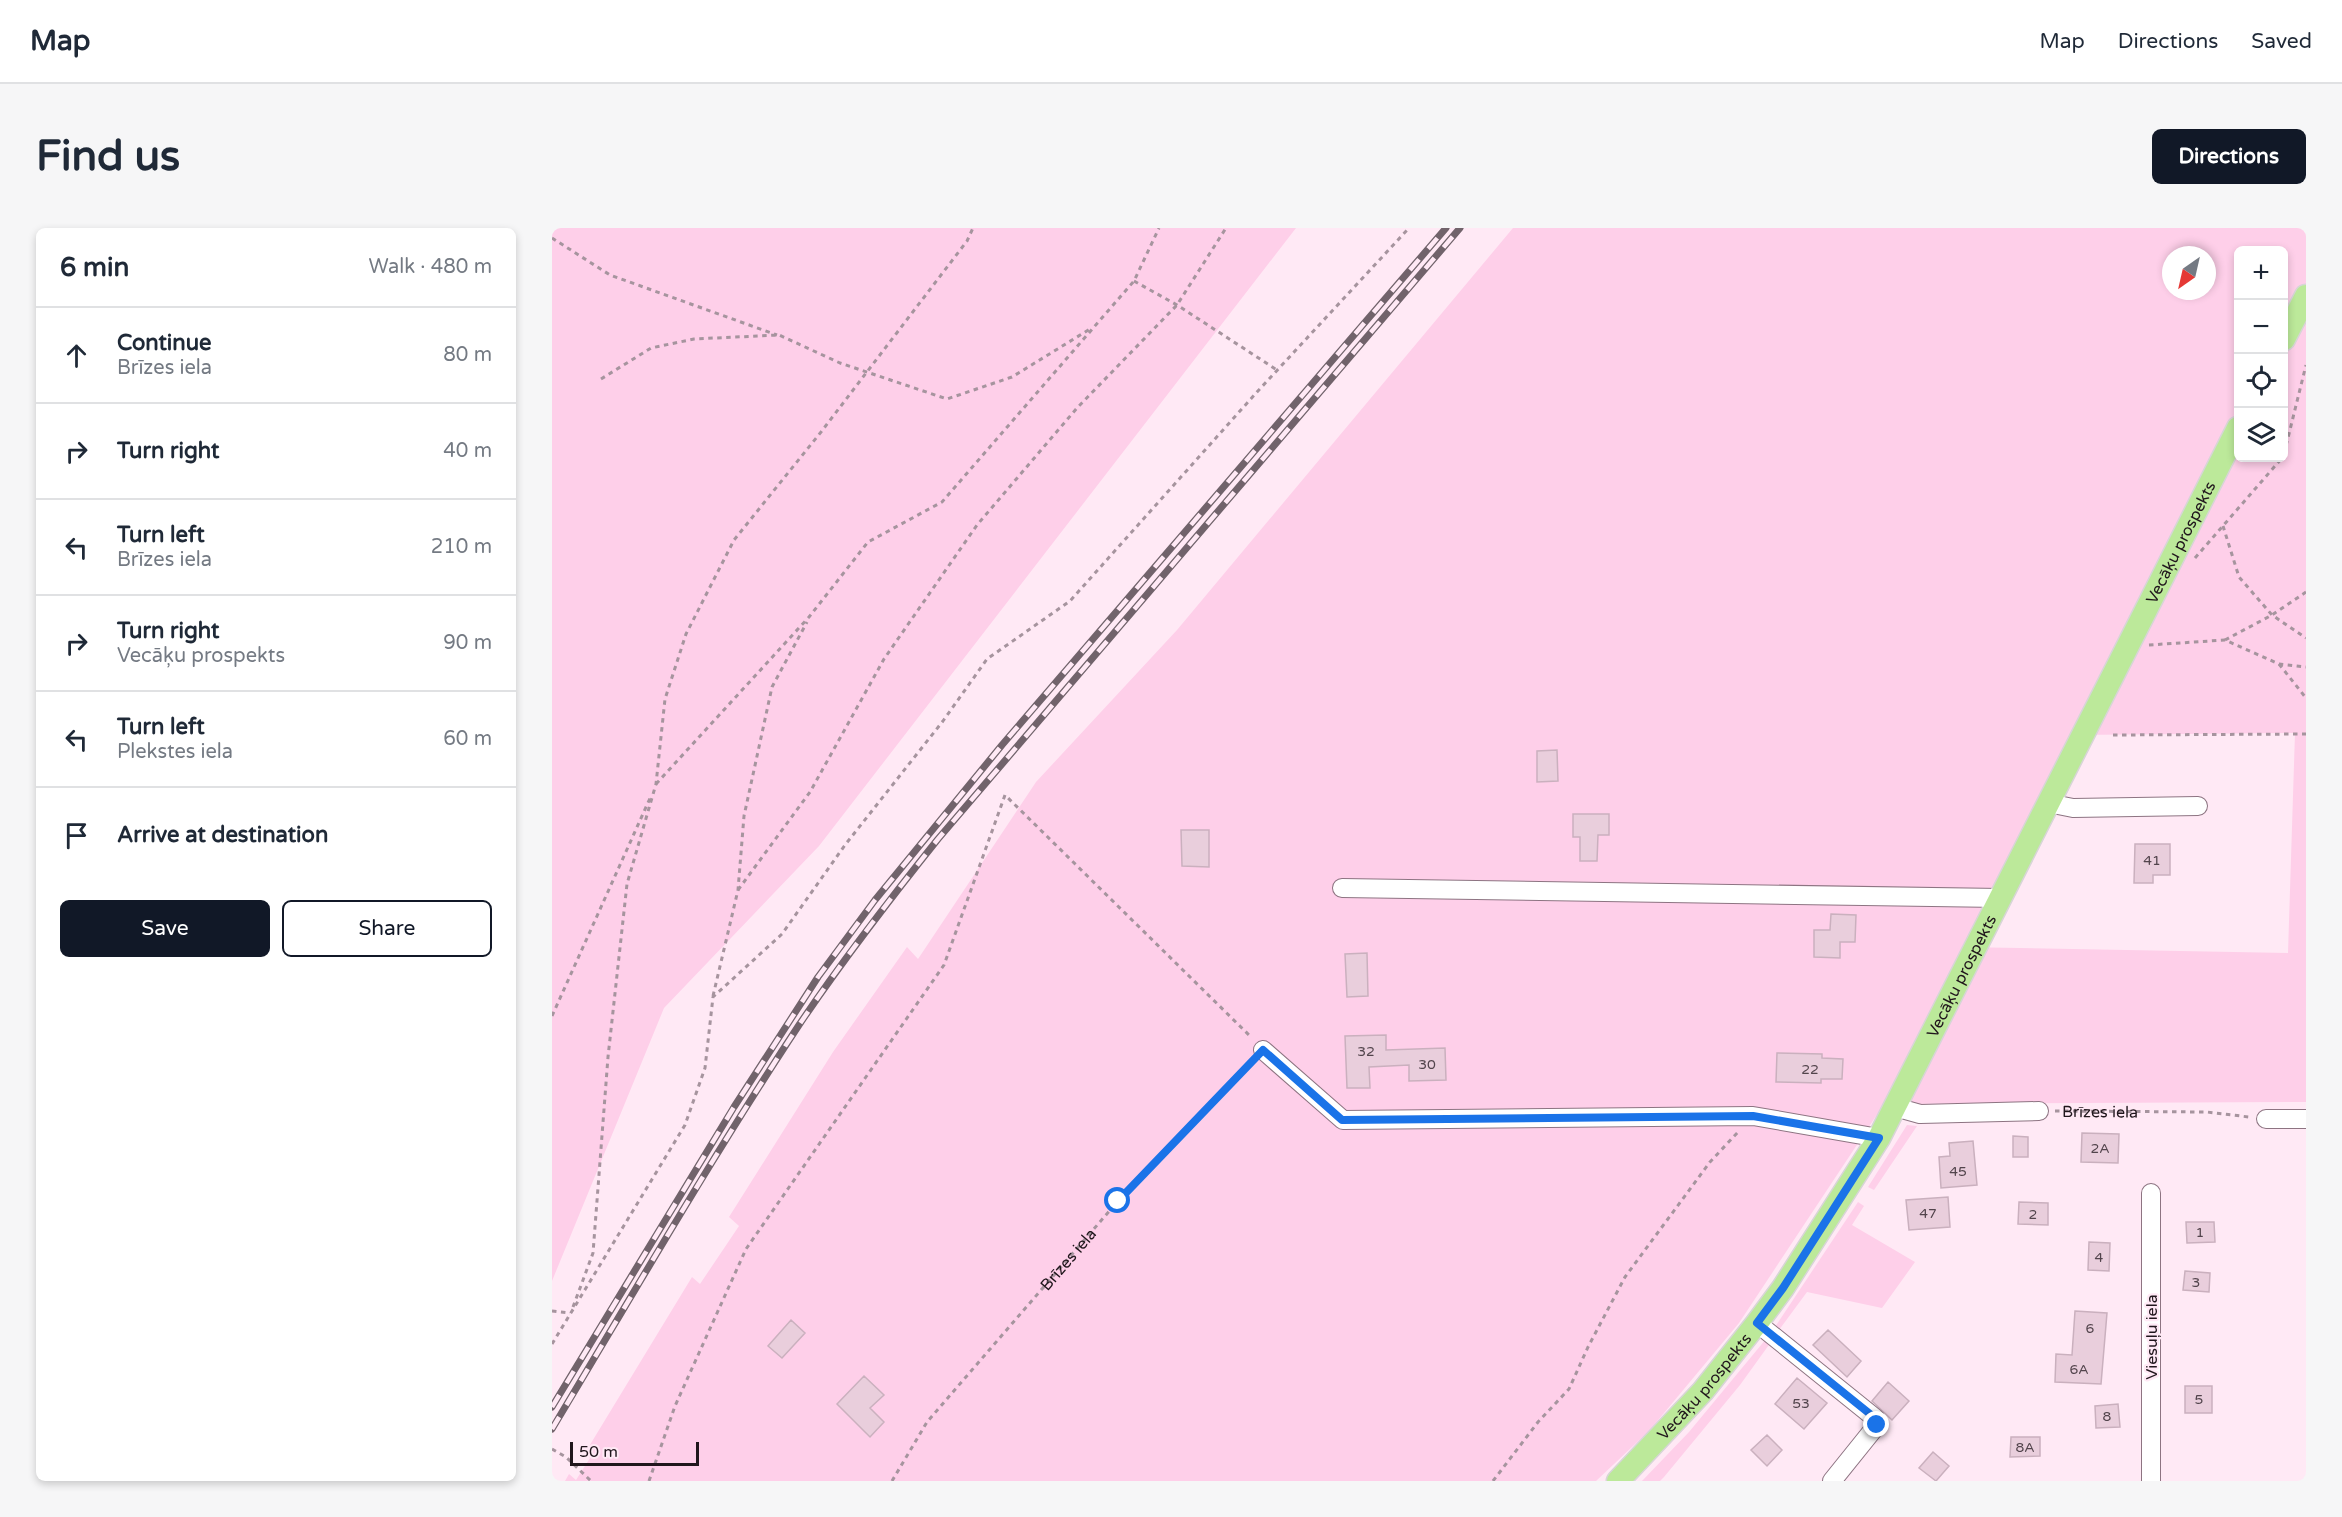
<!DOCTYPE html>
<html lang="en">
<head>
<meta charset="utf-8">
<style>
  :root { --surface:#fff; --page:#f6f6f7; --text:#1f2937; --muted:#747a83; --line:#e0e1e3; --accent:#111827 }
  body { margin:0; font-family:"Varela Round",sans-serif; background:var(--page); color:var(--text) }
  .controls { position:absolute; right:18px; top:18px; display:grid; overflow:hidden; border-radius:9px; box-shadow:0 3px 9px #0003 }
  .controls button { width:54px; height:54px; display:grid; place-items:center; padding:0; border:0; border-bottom:2px solid var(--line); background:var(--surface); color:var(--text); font:30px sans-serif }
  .compass { position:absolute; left:1610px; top:18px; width:54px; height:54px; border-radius:50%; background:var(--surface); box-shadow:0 3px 9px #0003; rotate:214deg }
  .scale { position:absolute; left:18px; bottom:15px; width:129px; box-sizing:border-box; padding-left:6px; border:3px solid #20161c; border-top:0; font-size:16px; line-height:21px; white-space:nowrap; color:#20161c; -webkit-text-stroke:4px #ffe9f5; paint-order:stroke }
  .stop { position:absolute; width:18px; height:18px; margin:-14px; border:4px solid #1a73e8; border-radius:50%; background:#fff }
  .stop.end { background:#1a73e8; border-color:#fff; box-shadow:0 2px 6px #0008 }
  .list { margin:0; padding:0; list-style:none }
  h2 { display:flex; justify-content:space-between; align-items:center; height:78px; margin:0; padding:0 24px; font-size:26px }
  h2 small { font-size:20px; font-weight:400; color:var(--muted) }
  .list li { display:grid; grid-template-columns:39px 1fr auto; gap:18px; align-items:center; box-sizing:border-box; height:96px; padding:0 24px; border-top:2px solid var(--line) }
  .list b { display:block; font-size:22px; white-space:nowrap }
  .list p { margin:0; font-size:20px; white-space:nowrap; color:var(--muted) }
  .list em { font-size:20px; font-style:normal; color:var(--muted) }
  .actions { display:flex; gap:12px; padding:18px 24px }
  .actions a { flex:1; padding:14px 0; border:2px solid var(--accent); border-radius:9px; text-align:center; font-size:21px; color:var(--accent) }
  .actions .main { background:var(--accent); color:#fff }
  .icon { flex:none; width:33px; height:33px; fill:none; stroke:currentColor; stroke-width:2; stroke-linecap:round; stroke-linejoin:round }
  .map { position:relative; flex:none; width:1754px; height:1253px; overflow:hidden; border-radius:9px }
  header { display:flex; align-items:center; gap:36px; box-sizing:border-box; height:84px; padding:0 30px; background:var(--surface); border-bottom:2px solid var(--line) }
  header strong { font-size:28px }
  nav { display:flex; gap:33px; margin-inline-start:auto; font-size:21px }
  .intro { display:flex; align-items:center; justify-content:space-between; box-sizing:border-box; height:144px; padding:0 36px }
  h1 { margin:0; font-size:42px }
  .button { padding:15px 27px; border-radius:9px; background:var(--accent); color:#fff; font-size:21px; font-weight:700 }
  main { display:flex; gap:36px; padding:0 36px }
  aside { flex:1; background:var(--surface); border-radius:9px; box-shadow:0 3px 9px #0003 }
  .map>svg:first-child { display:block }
  .green { fill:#fecfe9; fill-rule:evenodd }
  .building { fill:#e9cedc; stroke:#cab0be; stroke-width:1.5 }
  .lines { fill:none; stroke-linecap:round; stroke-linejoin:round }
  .minor-casing { stroke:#8d7482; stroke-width:20 }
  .major-casing { stroke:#d7d5d6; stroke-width:25 }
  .path { stroke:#a6949e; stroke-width:3; stroke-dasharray:4.5 4.5; stroke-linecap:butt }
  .minor { stroke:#fff; stroke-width:18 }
  .major { stroke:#bce99a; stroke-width:22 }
  .rail-casing { stroke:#71636b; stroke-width:7 }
  .rail { stroke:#ffe9f5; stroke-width:4.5; stroke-dasharray:14; stroke-linecap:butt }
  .route { stroke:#1a73e8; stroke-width:8 }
  .labels { text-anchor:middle; stroke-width:4.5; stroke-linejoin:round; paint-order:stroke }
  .number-label { font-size:14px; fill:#52444c }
  .street-label { font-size:16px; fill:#20161c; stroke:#ffe9f5 }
</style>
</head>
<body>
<header>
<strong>Map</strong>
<nav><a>Map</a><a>Directions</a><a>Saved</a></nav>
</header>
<div class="intro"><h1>Find us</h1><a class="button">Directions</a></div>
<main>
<aside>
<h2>6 min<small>Walk · 480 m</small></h2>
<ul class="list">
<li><svg class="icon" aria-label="ahead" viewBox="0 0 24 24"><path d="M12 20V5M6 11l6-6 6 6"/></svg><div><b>Continue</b><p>Brīzes iela</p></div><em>80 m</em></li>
<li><svg class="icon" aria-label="right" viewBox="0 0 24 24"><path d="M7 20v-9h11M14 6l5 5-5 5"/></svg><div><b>Turn right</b></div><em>40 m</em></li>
<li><svg class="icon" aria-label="left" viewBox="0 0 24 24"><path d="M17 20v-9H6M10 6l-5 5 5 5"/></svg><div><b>Turn left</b><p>Brīzes iela</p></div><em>210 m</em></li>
<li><svg class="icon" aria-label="right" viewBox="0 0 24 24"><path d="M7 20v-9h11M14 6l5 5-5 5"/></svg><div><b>Turn right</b><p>Vecāķu prospekts</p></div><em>90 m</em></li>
<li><svg class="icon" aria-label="left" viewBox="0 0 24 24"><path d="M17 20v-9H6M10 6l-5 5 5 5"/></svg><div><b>Turn left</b><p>Plekstes iela</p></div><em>60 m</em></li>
<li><svg class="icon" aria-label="arrive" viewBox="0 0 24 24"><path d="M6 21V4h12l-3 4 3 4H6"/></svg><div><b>Arrive at destination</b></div></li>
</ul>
<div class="actions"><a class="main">Save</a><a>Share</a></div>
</aside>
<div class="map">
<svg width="1754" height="1253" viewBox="0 0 1754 1253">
  <rect width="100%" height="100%" fill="#ffe9f5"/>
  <path class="green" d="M0,0H744L267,618L112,780L0,1053Z
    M961,0H1754V874L1332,876L1187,1095L1097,1203L1044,1253H13L17,1246L24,1252L38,1230L33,1225L140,1049L148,1056L187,998L177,989L281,824L355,719L366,731L484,554L625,402ZM1686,22H1732V230H1686ZM1619,27H1655V63H1619ZM1743,505L1736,725L1410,719L1522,507Z
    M1355,897L1365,898L1322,962L1316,959Z
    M1306,974L1312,978L1300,997L1363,1034L1330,1080L1255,1064L1227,1102L1223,1099Z
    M1214,1111L1219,1114L1188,1157L1112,1249L1108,1253H1090L1137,1204Z"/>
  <path class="building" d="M1005,522L1006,553L985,554V523Z
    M1021,586H1057V607H1046L1045,633H1028V609H1021Z
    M629,602H657V639L630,638Z
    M1583,616H1618V647H1601V655H1582Z
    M1279,686L1304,687L1303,714H1288V730L1262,729V702H1278Z
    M815,725L816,768L795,769L793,726Z
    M834,807V822L893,820L894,852L857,853V837L817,839L818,860H795L793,808Z
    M1225,825L1270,826V830L1291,831L1290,851H1269V855L1224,854Z
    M1530,905L1567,906L1566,935L1529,934Z
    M1461,908L1476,909V929H1461Z
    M1421,913L1425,957L1389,960L1387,929L1398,928L1397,915Z
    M1396,969L1398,999L1357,1002L1354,972Z
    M1467,974L1496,975V997L1466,996Z
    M1634,994H1662L1663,1014L1635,1015Z
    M1537,1014L1558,1015L1557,1043L1536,1042Z
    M1633,1043L1658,1045L1657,1064L1631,1062Z
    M1523,1083L1555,1085L1549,1156L1503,1154L1504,1126L1520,1127Z
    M239,1092L253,1105L230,1130L216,1118Z
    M1276,1102L1309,1133L1295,1149L1261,1117Z
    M312,1148L332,1167L318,1180L332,1194L318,1209L285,1176Z
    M1245,1150L1275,1175L1252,1201L1223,1176Z
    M1336,1154L1357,1173L1340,1192L1320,1173Z
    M1633,1158H1660V1185H1633Z
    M1566,1176L1568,1199L1544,1200L1543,1178Z
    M1215,1207L1230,1222L1215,1238L1199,1222Z
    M1459,1209H1488V1228L1458,1229Z
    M1381,1224L1397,1238L1384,1253L1367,1240Z"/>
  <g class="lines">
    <g class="minor-casing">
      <path id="minor" d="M1496,575L1521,580L1646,578
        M790,660L1448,670
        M711,822L791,892L1201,888L1327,910
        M1343,879L1368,886L1487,883
        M1714,891H1754
        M1205,1095L1323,1190L1325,1197L1280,1253
        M1599,1253V965"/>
    </g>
    <g class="major-casing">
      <g id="major">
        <path d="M1732,111L1754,68"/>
        <path id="s3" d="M1066,1253L1151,1163L1205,1095L1231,1060L1327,910L1686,200"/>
      </g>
    </g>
    <g class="path">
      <path d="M0,10L58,47L225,107"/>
      <path d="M582,53L625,77L725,142"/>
      <path d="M49,151L99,120L142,111L227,107L288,135L395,171L460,149L538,101"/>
      <path d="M1732,226L1754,137"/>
      <path d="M1671,298L1687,349L1720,387L1754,410"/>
      <path d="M1643,330L1730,230"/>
      <path d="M1673,412L1720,387L1754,364"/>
      <path d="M1597,417L1673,412L1727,436L1754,439"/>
      <path d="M1727,436L1754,470"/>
      <path d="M1561,507L1754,506"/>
      <path d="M104,556L257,389L316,314L390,274L582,53L607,0"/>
      <path d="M186,662L258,564L332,431L425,297L525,180L625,77L674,0"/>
      <path d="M161,768L186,662L192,588L220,459L255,394"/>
      <path d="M0,788L99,568"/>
      <path id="s1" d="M1503,883L1655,884L1697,889"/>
      <path d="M21,1079L41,1025L56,829L75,656L104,556L113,471L134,406L182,312L269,204L415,13L421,0"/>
      <path d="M0,1083L18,1085"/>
      <path d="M0,1116L133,897L153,840L161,769L230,706L293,617L391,493L435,431L518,373L705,164L857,0"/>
      <path d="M0,1221L14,1229L39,1253"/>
      <path d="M97,1253L123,1178L194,1021L392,737L453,567L699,809"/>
      <path id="s2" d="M340,1253L375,1194L566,973L700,833"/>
      <path d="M941,1253L986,1194L1017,1161L1036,1119L1073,1049L1158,934L1186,904"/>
    </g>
    <use href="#minor" class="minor"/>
    <use href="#major" class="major"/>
    <g class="rail-casing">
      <path id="rail" d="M0,1179L182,879L266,749L323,672L450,517L894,0
        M0,1201C81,1066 160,929 247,797C290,733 338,671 386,611L908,0"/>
    </g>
    <use href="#rail" class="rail"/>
  </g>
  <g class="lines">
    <path class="route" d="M566,973L711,822L790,892L1201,888L1327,910L1231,1060L1205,1095L1323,1190L1325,1197"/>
  </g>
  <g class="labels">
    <g class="number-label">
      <text x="1600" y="637">41</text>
      <text x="814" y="828">32</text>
      <text x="875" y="841">30</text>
      <text x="1258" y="846">22</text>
      <text x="1548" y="925">2A</text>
      <text x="1406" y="948">45</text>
      <text x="1376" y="990">47</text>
      <text x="1481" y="991">2</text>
      <text x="1648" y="1009">1</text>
      <text x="1547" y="1034">4</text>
      <text x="1644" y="1059">3</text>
      <text x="1538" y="1105">6</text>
      <text x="1527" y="1146">6A</text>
      <text x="1647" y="1176">5</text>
      <text x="1249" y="1180">53</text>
      <text x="1555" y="1193">8</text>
      <text x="1473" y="1224">8A</text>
    </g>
    <g class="street-label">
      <text dy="6" stroke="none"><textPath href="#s3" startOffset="1100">Vecāķu prospekts</textPath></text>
      <text dy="6" stroke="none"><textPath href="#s3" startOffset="614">Vecāķu prospekts</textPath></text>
      <text dy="6" stroke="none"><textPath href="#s1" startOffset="45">Brīzes iela</textPath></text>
      <text dy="6" stroke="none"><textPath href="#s2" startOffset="284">Brīzes iela</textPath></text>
      <text transform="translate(1599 1109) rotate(-90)" y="6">Viesuļu iela</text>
      <text dy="6" stroke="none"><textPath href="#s3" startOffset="128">Vecāķu prospekts</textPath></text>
    </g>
  </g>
</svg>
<div class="controls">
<button>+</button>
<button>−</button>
<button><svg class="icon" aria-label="locate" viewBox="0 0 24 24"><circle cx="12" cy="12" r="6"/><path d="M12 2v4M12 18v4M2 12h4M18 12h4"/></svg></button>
<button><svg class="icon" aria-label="layers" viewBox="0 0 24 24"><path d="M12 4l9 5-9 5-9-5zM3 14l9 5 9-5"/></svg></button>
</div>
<svg class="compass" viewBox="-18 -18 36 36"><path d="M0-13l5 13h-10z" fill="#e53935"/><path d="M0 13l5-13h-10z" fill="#747a83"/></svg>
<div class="scale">50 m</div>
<div class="stop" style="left:566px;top:973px"></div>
<div class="stop end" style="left:1325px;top:1197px"></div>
</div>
</main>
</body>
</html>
